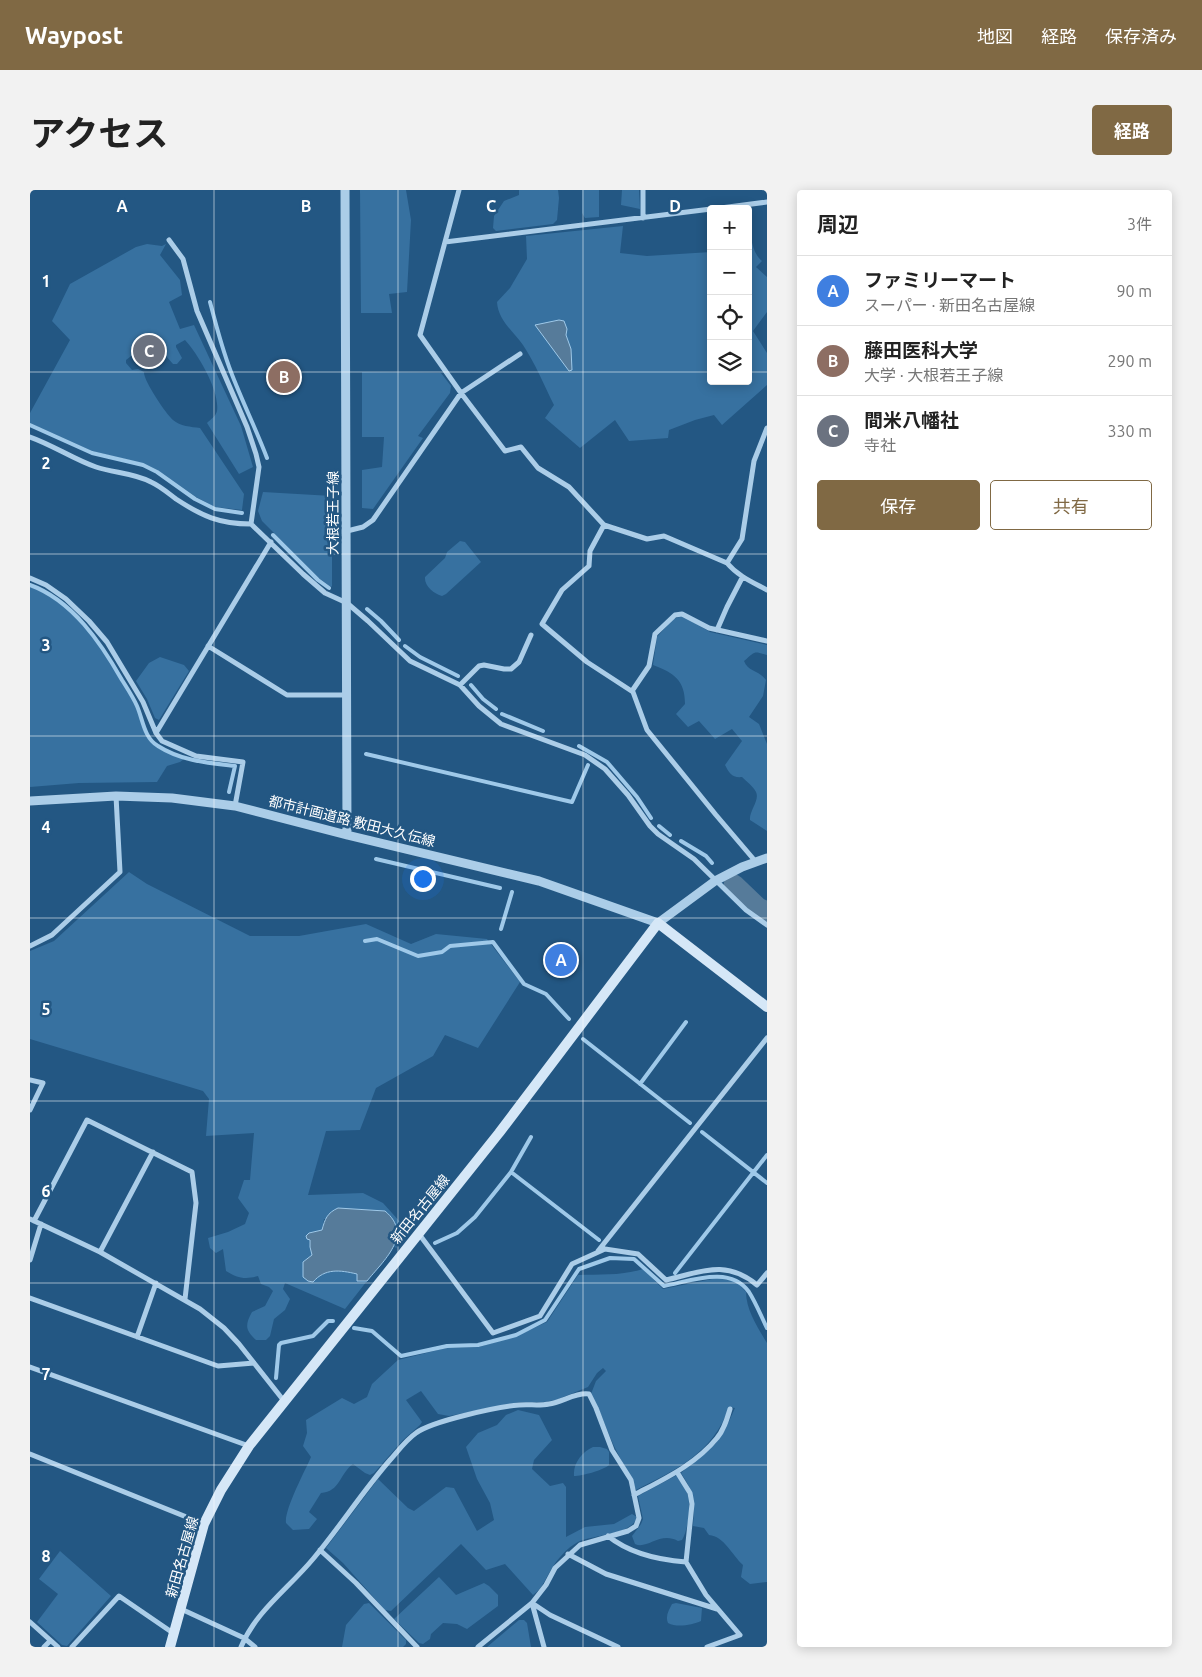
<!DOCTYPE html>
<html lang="ja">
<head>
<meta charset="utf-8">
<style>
  :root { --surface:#fff; --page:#f2f2f2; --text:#222; --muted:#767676; --line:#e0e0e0; --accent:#806944 }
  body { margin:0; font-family:Ubuntu,"Noto Sans JP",sans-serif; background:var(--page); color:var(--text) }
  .controls { position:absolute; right:15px; top:15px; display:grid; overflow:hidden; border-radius:5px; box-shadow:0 2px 12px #0003 }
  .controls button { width:45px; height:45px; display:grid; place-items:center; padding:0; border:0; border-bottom:1px solid var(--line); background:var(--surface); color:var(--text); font:25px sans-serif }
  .you { position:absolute; left:392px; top:688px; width:18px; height:18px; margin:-12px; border:4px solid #fff; border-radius:50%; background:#1a73e8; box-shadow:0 0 0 8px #1a73e833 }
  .badge { display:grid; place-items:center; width:32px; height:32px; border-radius:50%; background:var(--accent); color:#fff; font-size:16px; font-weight:700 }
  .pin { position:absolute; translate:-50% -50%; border:2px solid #fff; box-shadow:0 1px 5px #0006 }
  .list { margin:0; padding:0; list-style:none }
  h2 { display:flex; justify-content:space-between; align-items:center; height:65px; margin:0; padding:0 20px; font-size:21px }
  h2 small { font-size:16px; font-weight:400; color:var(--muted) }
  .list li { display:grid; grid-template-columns:32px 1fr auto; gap:15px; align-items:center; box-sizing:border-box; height:70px; padding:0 20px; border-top:1px solid var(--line) }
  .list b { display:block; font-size:19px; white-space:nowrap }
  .list p { margin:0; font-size:16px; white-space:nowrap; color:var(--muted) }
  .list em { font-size:16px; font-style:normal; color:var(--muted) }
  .actions { display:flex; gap:10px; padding:15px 20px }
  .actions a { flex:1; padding:11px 0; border:1px solid var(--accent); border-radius:5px; text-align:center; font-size:18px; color:var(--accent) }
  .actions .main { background:var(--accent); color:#fff }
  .icon { flex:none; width:28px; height:28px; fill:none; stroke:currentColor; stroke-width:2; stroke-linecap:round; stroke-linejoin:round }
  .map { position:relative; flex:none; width:737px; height:1457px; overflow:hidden; border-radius:5px }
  header { display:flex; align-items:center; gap:30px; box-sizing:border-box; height:70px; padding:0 25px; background:var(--accent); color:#fff }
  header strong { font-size:24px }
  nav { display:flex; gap:28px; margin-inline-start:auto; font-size:18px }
  .intro { display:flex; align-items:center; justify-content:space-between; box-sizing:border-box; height:120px; padding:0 30px }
  h1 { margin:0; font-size:35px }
  .button { padding:12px 22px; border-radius:5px; background:var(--accent); color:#fff; font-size:18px; font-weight:700 }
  main { display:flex; gap:30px; padding:0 30px }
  aside { flex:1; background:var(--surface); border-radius:5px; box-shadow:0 2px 12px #0003 }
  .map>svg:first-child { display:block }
  .green { fill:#3771a0 }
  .water { fill:#567b9a; stroke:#9fc9e9 }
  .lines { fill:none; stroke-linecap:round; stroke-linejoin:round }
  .stream { stroke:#9fc9e9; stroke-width:4 }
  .river { stroke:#567b9a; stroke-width:21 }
  .minor { stroke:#abcde8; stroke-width:5 }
  .tertiary { stroke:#abcde8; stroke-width:9 }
  .secondary { stroke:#d5e7f7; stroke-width:10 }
  .grid { fill:none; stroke:#fff; stroke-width:1; stroke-opacity:0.55 }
  .labels { text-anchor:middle; stroke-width:5; stroke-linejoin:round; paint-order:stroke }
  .street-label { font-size:14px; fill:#fff; stroke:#235783 }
  .grid-label { font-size:16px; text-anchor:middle; font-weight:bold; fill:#fff; stroke:#235783; stroke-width:5; stroke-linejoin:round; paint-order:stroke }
</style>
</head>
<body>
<header>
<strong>Waypost</strong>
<nav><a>地図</a><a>経路</a><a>保存済み</a></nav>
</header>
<div class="intro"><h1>アクセス</h1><a class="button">経路</a></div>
<main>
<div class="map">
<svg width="737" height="1457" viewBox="0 0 737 1457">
  <rect width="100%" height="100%" fill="#235783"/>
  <path class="green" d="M330,0H376L381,30L377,102L359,104L362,123H331Z
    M489,0H528L529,8L527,30L523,34L466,41L463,38L464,26L474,11L489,5Z
    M552,0H569V27L555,28L552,23Z
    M592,0H609L610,19L591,15Z
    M718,31C721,44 721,62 732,71L726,77L737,87V122L723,141L737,163V195L692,235L684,225L665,230L639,240L638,248L599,251L585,230L550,258L515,228L524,215C514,195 505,173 493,155C483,141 468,130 467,112L480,98L497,69L496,46L593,36L590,63L617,66L681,62V191H718Z
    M117,54L132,56L136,54L130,65L150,90L152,105L139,112L150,139L164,135L211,236L223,277L209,284L177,233C181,229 186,226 187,221C190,201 168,164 155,150L146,155V157L152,168L147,174H143L122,150L96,170V173L102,180L108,179L114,182C113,190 136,224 143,230C150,236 161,237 170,238L214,304L212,320L185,317L166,307L129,281L115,274L62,261L0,233V223L40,150L22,131L40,94L106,57Z
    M332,182L411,183L421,196L420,203L388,246L393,248L343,319L332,318V280L352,277L354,247H332Z
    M233,302L302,306V396L301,397L290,389L232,331L228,321Z
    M430,351L435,352L451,372L416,404L412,406C404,404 394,396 395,387L415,368L417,362Z
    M0,397C42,412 71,455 92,492C97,500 102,507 106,515C111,527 111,542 120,551C129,561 142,564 154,569L150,572L137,576L127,592L49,593L0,597Z
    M653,426L680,442L737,455V465C723,461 726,461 714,471C718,482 729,480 736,490L733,506L719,527L729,534L737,554V641L720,630C719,621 730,610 726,602C723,596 716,591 712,587C702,588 699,583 695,575L712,551L702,539L685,549L669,531L658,537L646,524L655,514C655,490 644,483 623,475L627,447L643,429Z
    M130,467L154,475L159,481L129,530L125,528L117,509L106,491L119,473Z
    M99,682L117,694L220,746H269L336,734L381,754L406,744L457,749L490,792L448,858L415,845L403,866L346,898L330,940L296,941L278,1005L333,1003L353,1013L380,1043L366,1058L364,1056L367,1047L294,1029L292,1040L279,1043L280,1057L282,1065L273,1072L283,1092C295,1078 310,1080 327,1084V1091H337L315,1119L255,1093L253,1099L260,1109L255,1120L244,1129L240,1146L236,1150H226C215,1140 215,1135 222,1122L235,1116L243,1101L239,1097L231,1094L228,1086C215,1090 207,1088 196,1081L193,1059L186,1063L180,1058L178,1048L198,1042L215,1034L219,1023L208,1008L214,990H220L224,943L176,946L179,909L173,901L0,849V761L24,751Z
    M613,1079L633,1099L687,1088L707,1092L716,1102C716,1120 728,1138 737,1153V1392L720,1394L711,1387L713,1375C702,1365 694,1346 679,1345L674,1338L663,1336C665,1311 665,1304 651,1283L685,1254L696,1238L705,1218L699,1217C683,1263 647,1279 606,1300C601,1285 594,1276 587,1262C577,1243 572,1223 561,1204L566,1191L576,1181L573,1178L567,1183L558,1197L526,1210L513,1212H489L419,1226L408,1224L391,1201L376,1210L392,1232L390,1235L373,1250L344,1283L340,1285L335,1283L323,1274C310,1283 310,1302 291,1303L279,1322L287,1329L279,1339L263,1340L256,1333C254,1320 275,1281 281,1267L273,1256L277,1243L276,1230L312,1208L324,1214L337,1207L342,1194L368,1170L416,1158L449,1157L486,1146L517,1132L548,1085C570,1084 591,1086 613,1079Z
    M488,1220L509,1225L522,1250L504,1270L502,1279L520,1296L533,1293L536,1297V1347L555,1337L584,1334L602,1324L607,1327C601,1346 564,1344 548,1352C537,1358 527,1369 521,1380C515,1389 513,1398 503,1405L475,1374L456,1380L431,1354L361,1421L355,1420L313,1373L296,1358L348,1289L378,1318L384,1321L416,1297L424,1298L447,1341L464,1330L460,1313L447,1289L436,1257L448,1243L467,1235L476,1225Z
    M563,1257H570L577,1259L579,1262V1275C574,1280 552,1286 544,1286C543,1273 552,1262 563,1257Z
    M647,1285C650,1291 657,1299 658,1306C661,1318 658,1340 652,1350L648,1351C630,1341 617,1360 605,1354L602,1346L611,1334L613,1329L608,1306Z
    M30,1361L81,1406L37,1456L32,1455L7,1432L28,1404L9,1389Z
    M409,1387L426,1405L454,1393L459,1396L468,1405V1416L437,1439L427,1434L413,1433L401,1444L400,1449L393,1454L389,1453L364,1429Z
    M339,1413L376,1450V1454L373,1457H312L316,1435L334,1414Z
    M646,1413L672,1418L671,1431C662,1435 647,1438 638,1433C635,1426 639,1420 642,1414Z
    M489,1430H494L497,1433L501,1457H457Z"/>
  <path class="water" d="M529,130L534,131L537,139L536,145L541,159L542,180L539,181L505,135Z
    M308,1018L355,1021C384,1045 353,1071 337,1091H327V1084C310,1080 295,1078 283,1092L278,1091L273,1087V1072L282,1065L280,1057V1050L277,1049L276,1046L279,1043L292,1040C295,1029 297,1023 308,1018Z"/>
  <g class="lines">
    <path class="stream" d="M180,112C186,135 192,159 201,182C212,211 226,239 237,268
      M0,235L62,263L113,275L127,282L165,309L185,319L212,323
      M243,345L288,390L299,398
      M0,395C42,410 71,453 92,490C97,498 103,507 107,516C113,530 114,548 128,556C151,571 179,573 205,576L199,602
      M337,419L351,431L369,450
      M375,456L390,467L428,486
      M441,495L453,509L466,519
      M472,524L513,541
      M549,556L577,572L607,607L621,628
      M336,564L542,612L558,575
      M629,636L640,645
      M651,651L676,666L682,673
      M346,669L470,698
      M471,739L482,702
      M335,751L347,749L388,766L412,762L420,756L463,752L494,794L516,804L539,829
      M553,849L660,933
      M610,894L656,832
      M672,942L737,993
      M481,982L569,1050
      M405,1053L427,1043L445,1027L481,982L501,947
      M645,1083L737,965
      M324,1138L342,1141L371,1166L417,1156L448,1155L486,1145L515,1130L549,1079L580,1068L604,1069L634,1096C661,1091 700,1075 719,1102C726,1113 731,1126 737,1138
      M246,1188L249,1155L251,1153L283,1146L298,1131H303"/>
    <path class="river" d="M704,695L728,718L737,722"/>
    <path class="minor" d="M429,0L390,145L431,203L475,261L491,257L508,278L539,297L574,335L617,349L634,346L697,373
      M613,0V28
      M683,19L737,12
      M139,50L153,69L167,121L217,237L226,264L229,277L221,334
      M415,52L681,19
      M737,238L724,271L712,349L697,373C708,386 722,392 737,400
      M0,247C23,255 43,269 66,277C84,283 104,283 121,292C130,296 138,303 146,309C172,326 189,334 221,334L273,384L295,403L317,413L338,431L380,471L430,495L449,516L471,534L555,565L575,579L598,605L620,636L628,644L664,669L716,720L737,735
      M574,335L560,361L559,376L532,400L512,434L557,472L603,502L617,540L686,625L726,672
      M317,341L333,337L343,330L431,203L490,164
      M0,388L16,395L36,409L59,431L77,452L113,512L126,543L132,551L166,566L213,572L205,616
      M687,440L697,417L712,388
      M178,456L257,505H317
      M430,495L449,476L454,475L474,479H481L489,472L501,445
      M602,501L619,476L625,444L645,425L652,424L679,438L737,451
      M126,543L241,352
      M0,756L22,745L90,682L86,606
      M0,890L13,893L0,920
      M0,1029L70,1062L170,1119L194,1138L209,1154L254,1211
      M4,1031L57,930L162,982L166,1013L155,1109
      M389,1044L463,1143L510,1126L542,1074L575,1059L608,1064L636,1090C671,1082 696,1069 727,1095L737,1083
      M568,1061L737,848
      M70,1062L123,962
      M0,1070L11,1034
      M0,1108L188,1176L224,1173
      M107,1147L126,1093
      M0,1177L219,1256
      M0,1264L174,1334
      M647,1282L660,1303L662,1314L656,1372L676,1405L710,1445L677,1457
      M604,1305C634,1289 665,1275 687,1248C694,1240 697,1229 700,1219
      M578,1346C599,1363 629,1370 656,1372
      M290,1360L326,1393L387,1457
      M538,1364L576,1384L687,1419
      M502,1413L520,1425L588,1457
      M502,1413L514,1457
      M151,1419L214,1448L225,1457
      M0,1432L28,1457
      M14,1457L20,1451
      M42,1457L89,1406L143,1443
      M211,1457C226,1421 258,1399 283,1369C310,1337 332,1302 360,1270C368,1261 376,1250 386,1243C402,1231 467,1217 489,1215C499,1214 509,1216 519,1214C532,1212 547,1202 559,1204L566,1218L582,1260L601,1290L609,1328L606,1336L598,1341L550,1355L525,1378L516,1395L502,1413L448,1457"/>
    <path class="tertiary" d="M315,0L317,645
      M0,611L86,606L142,608L205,616L317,645L509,691L628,733L685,691L712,677L737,668"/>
    <path class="secondary" d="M140,1457L174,1334L191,1300L219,1256L469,943L628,733L737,817"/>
  </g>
  <path class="grid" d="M184,0V1457M368,0V1457M553,0V1457M0,182H681M718,182H737M0,364H737M0,546H737M0,728H737M0,911H737M0,1093H737M0,1275H737"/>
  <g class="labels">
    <g class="street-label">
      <text transform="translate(303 323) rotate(-90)" y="5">大根若王子線</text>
      <text transform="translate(322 631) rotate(14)" y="5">都市計画道路 敷田大久伝線</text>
      <text transform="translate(390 1019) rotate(-51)" y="5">新田名古屋線</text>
      <text transform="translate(152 1367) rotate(-74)" y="5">新田名古屋線</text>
    </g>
  </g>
  <g class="grid-label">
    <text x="92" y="22">A</text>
    <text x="276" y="22">B</text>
    <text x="461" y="22">C</text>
    <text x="645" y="22">D</text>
    <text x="16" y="97">1</text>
    <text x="16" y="279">2</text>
    <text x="16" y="461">3</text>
    <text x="16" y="643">4</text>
    <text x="16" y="825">5</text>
    <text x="16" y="1007">6</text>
    <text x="16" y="1190">7</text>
    <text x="16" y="1372">8</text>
  </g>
</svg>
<div class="controls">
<button>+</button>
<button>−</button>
<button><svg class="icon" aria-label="locate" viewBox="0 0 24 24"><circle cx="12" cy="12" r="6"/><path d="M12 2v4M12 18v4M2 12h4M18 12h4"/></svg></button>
<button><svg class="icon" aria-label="layers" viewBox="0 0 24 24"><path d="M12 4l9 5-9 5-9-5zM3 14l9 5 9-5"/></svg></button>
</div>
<div class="you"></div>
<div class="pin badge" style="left:531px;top:770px;background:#3f7fe0">A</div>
<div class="pin badge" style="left:254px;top:187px;background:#8d6e63">B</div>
<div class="pin badge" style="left:119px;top:161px;background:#6b7280">C</div>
</div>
<aside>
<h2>周辺<small>3件</small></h2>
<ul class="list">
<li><span class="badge" style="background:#3f7fe0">A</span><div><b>ファミリーマート</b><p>スーパー · 新田名古屋線</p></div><em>90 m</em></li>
<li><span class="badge" style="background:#8d6e63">B</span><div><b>藤田医科大学</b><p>大学 · 大根若王子線</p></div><em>290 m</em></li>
<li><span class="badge" style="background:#6b7280">C</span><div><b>間米八幡社</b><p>寺社</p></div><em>330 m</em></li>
</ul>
<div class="actions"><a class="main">保存</a><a>共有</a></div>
</aside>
</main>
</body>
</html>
